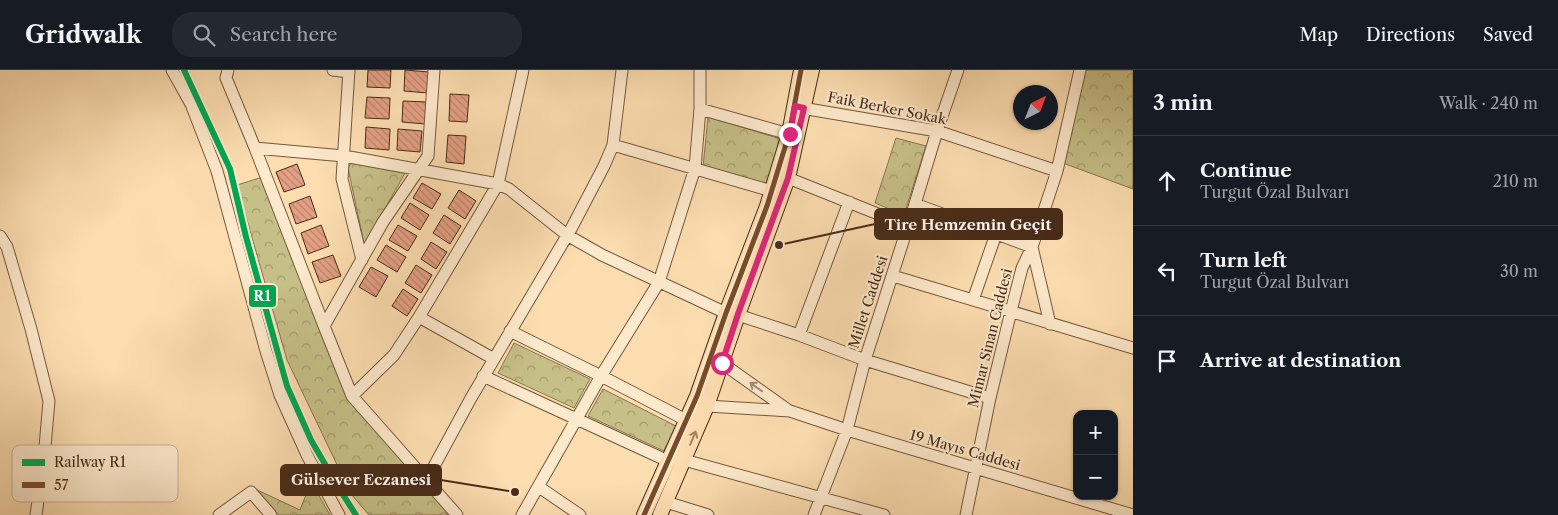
<!DOCTYPE html>
<html lang="en">
<head>
<meta charset="utf-8">
<style>
  :root { --surface:#171b24; --page:#242831; --text:#f1f3f6; --muted:#9ea1a6; --line:#363941 }
  body { margin:0; font-family:"Libre Caslon Text",serif; background:var(--page); color:var(--text) }
  .controls { position:absolute; right:15px; bottom:15px; display:grid; overflow:hidden; border-radius:10px; box-shadow:0 1px 4px #0004 }
  .controls button { width:45px; height:45px; display:grid; place-items:center; padding:0; border:0; border-bottom:1px solid var(--line); background:var(--surface); color:var(--text); font:25px sans-serif }
  .compass { position:absolute; left:1013px; top:15px; width:45px; height:45px; border-radius:50%; background:var(--surface); box-shadow:0 1px 4px #0004; rotate:42deg }
  .stop { position:absolute; width:15px; height:15px; margin:-11px; border:4px solid #db2777; border-radius:50%; background:#fff }
  .stop.end { background:#db2777; border-color:#fff; box-shadow:0 1px 5px #0008 }
  .list { margin:0; padding:0; list-style:none }
  h2 { display:flex; justify-content:space-between; align-items:center; height:65px; margin:0; padding:0 20px; font-size:21px }
  h2 small { font-size:16px; font-weight:400; color:var(--muted) }
  .list li { display:grid; grid-template-columns:32px 1fr auto; gap:15px; align-items:center; box-sizing:border-box; height:90px; padding:0 20px; border-top:1px solid var(--line) }
  .list b { display:block; font-size:19px; white-space:nowrap }
  .list p { margin:0; font-size:16px; white-space:nowrap; color:var(--muted) }
  .list em { font-size:16px; font-style:normal; color:var(--muted) }
  .icon { flex:none; width:28px; height:28px; fill:none; stroke:currentColor; stroke-width:2; stroke-linecap:round; stroke-linejoin:round }
  .map { position:relative; flex:none; width:1133px; height:445px; overflow:hidden }
  header { display:flex; align-items:center; gap:30px; box-sizing:border-box; height:70px; padding:0 25px; background:var(--surface); border-bottom:1px solid var(--line) }
  header strong { font-size:24px }
  nav { display:flex; gap:28px; margin-inline-start:auto; font-size:18px }
  .search { width:350px; height:45px; background:var(--page); display:flex; align-items:center; gap:12px; box-sizing:border-box; padding:0 18px; border-radius:20px; color:var(--muted); font-size:19px }
  main { display:flex }
  aside { flex:1; background:var(--surface) }
  .map>svg:first-child { display:block }
  .forest { fill:url(#forest-crowns); stroke:#87754f }
  .building { fill:url(#building-back-hatch); stroke:#482b17 }
  .lines { fill:none; stroke-linecap:round; stroke-linejoin:round }
  .minor-casing { stroke:#75583d; stroke-width:13 }
  .major-casing { stroke:#482b17; stroke-width:16 }
  .minor { stroke:#fde9cc; stroke-width:11 }
  .major { stroke:#fcddb0; stroke-width:14 }
  .bus-1-casing { stroke:#fde9cc; stroke-width:9 }
  .bus-1 { stroke:#7a4b2a; stroke-width:5 }
  .rail-1-casing { stroke:#fde9cc; stroke-width:10 }
  .rail-1 { stroke:#00a651; stroke-width:6 }
  .oneway { stroke:#a28a72 }
  .oneway2 { stroke:#a28464 }
  .route { stroke:#db2777; stroke-width:6 }
  .labels { text-anchor:middle; stroke-width:4.5; stroke-linejoin:round; paint-order:stroke }
  .street-label { font-size:14px; fill:#482b17; stroke:#fde9cc }
  .key { fill:#fde9cc; stroke:#c7b096; stroke-width:1 }
  .key-label { font-size:14px; fill:#482b17 }
  .leader { fill:none; stroke:#482b17; stroke-width:2 }
  .callout-dot { fill:#482b17; stroke:#fde9cc; stroke-width:2 }
  .callout { fill:#482b17; stroke:#482b17; stroke-width:2 }
  .callout-label { font-size:15px; text-anchor:middle; font-weight:bold; fill:#fff }
  .line-badge { stroke:#fde9cc; stroke-width:2 }
  .badge-label { font-size:14px; text-anchor:middle; font-weight:bold; fill:#fff }
</style>
</head>
<body>
<header>
<strong>Gridwalk</strong>
<div class="search"><svg class="icon" aria-label="search" viewBox="0 0 24 24"><circle cx="10" cy="10" r="6"/><path d="M15 15l6 6"/></svg>Search here</div>
<nav><a>Map</a><a>Directions</a><a>Saved</a></nav>
</header>
<main>
<div class="map">
<svg width="1133" height="445" viewBox="0 0 1133 445">
  <defs>
    <pattern id="forest-crowns" width="20" height="18" patternUnits="userSpaceOnUse" patternTransform="scale(1.25)"><rect width="20" height="18" fill="#c6bf87"/><path d="M2 6a3 3 0 1 1 6 0M12 15a3 3 0 1 1 6 0" fill="none" stroke="#a39b6d"/></pattern>
    <pattern id="building-back-hatch" width="6" height="6" patternUnits="userSpaceOnUse" patternTransform="scale(1.25)"><rect width="6" height="6" fill="#e4a084"/><path d="M-1 5l2 2M0 0l6 6M5-1l2 2" fill="none" stroke="#bb836b"/></pattern>
  </defs>
  <rect width="100%" height="100%" fill="#fcddb0"/>
  <filter id="stains"><feTurbulence type="fractalNoise" baseFrequency=".004" numOctaves="4"/><feColorMatrix values="0 0 0 0 .2 0 0 0 0 .09 0 0 0 0 .02 0 0 0 .5 -.17"/></filter>
  <radialGradient id="worn" r=".72"><stop offset=".6" stop-color="#630" stop-opacity="0"/><stop offset="1" stop-color="#630" stop-opacity=".3"/></radialGradient>
  <path class="forest" d="M1085,0H1133V119L1063,93Z
    M708,47L781,69L766,114L703,97Z
    M896,68L926,76L904,145L875,133Z
    M351,93L405,103L367,171L364,173L348,98Z
    M266,106L352,326L458,445H369L351,424L287,290L237,115Z
    M514,273L590,309L574,338L498,303Z
    M603,319L676,356L664,381L588,346Z
    M311,412L330,445H279L253,418L300,440Z"/>
  <path class="building" d="M368,0H391L390,18L367,17Z
    M405,0L429,2L428,23L404,21Z
    M450,24L469,25L467,52L449,51Z
    M367,27L390,28L389,49L365,48Z
    M403,31L427,32L425,54L402,52Z
    M366,57L390,59L389,80L365,78Z
    M398,59L422,61L420,82L397,80Z
    M448,65L466,66L464,94L446,92Z
    M297,94L305,115L284,122L276,102Z
    M422,113L441,124L432,139L413,128Z
    M459,120L476,131L465,149L448,138Z
    M310,126L317,147L296,154L289,134Z
    M410,133L429,145L420,160L401,148Z
    M444,145L461,156L450,174L433,163Z
    M321,155L329,176L308,184L301,163Z
    M398,155L417,166L408,181L389,170Z
    M431,172L447,182L436,199L421,189Z
    M386,175L406,187L397,202L377,190Z
    M333,185L341,206L320,213L312,192Z
    M416,195L432,205L421,223L405,213Z
    M371,197L388,206L376,227L359,217Z
    M403,219L418,229L407,246L392,236Z"/>
  <g class="lines">
    <g class="minor-casing">
      <path id="minor" d="M172,0L191,34L217,101L266,281L280,325L307,385L339,445
        M228,0L226,8L255,78
        M333,0L349,2
        M349,0L342,109L362,190
        M434,0L428,86L383,152L324,256L352,326L457,445
        M796,37L937,61L1057,101
        M700,39L789,64
        M613,75L772,121
        M788,108L908,156
        M915,134L1032,177L1050,254
        M0,166L7,177L31,259L49,331L44,388L36,445
        M893,206L1133,278
        M973,230L996,164
        M738,245L799,265L865,290L990,328
        M419,247L494,289
        M324,256L255,78L344,86L498,114L509,119L567,165L602,185L726,243
        M510,261L601,306L686,350
        M799,265L849,132
        M722,293L788,340
        M483,306L668,391
        M352,326L394,285L419,247L498,114L523,0
        M707,336L790,341L847,360L1133,445
        M684,390L884,445
        M426,411L471,328L571,159L604,96L613,75L622,0
        M539,417L580,445
        M666,432L708,445
        M219,445L251,422L271,445
        M522,445L601,306L659,212L695,98L700,39V0
        M814,445L847,360L865,290L915,134L937,61L958,0
        M966,445L990,328L1011,241L1022,198L1032,177L1057,101L1080,0"/>
    </g>
    <g class="major-casing">
      <path id="major" d="M644,445L697,326L726,243L767,136L789,64L801,0
        M660,445L707,336L738,245L788,108L812,0"/>
    </g>
    <use href="#minor" class="minor"/>
    <use href="#major" class="major"/>
    <g class="bus-1-casing">
      <path id="bus-1" d="M644,445L697,326L726,243L767,136L789,64L801,0"/>
    </g>
    <use href="#bus-1" class="bus-1"/>
    <g class="rail-1-casing">
      <path id="rail-1" d="M184,0L230,99L246,167L287,316L311,370L340,420L356,445"/>
    </g>
    <use href="#rail-1" class="rail-1"/>
  </g>
  <defs><path id="oneway-shaft" d="M-6 0H5M1.5-3L5.5 0L1.5 3" fill="none" stroke-width="1.6" stroke-linecap="round" stroke-linejoin="round" transform="scale(1.25)"/></defs>
  <use class="oneway" href="#oneway-shaft" transform="translate(756 317) rotate(-145)"/>
  <use class="oneway2" href="#oneway-shaft" transform="translate(693 368) rotate(-67)"/>
  <g class="lines">
    <path class="route" d="M722,293L738,244L788,108L804,38L795,36L790,64"/>
  </g>
  <g class="labels">
    <g class="street-label">
      <text transform="translate(887 38) rotate(11)" y="5">Faik Berker Sokak</text>
      <text transform="translate(868 232) rotate(-72)" y="5">Millet Caddesi</text>
      <text transform="translate(990 268) rotate(-76)" y="5">Mimar Sinan Caddesi</text>
      <text transform="translate(965 380) rotate(16)" y="5">19 Mayıs Caddesi</text>
    </g>
  </g>
  <rect x="12" y="375" width="166" height="57" rx="8" class="key"/>
  <rect x="22" y="389" width="23" height="7" fill="#00a651"/>
  <rect x="22" y="412" width="23" height="6" fill="#7a4b2a"/>
  <g class="key-label">
    <text x="54" y="397">Railway R1</text>
    <text x="54" y="420">57</text>
  </g>
  <path class="leader" d="M779 175L875 154M515 422L441 410"/>
  <g class="callout-dot">
    <circle cx="779" cy="175" r="5"/>
    <circle cx="515" cy="422" r="5"/>
  </g>
  <g class="callout">
    <rect x="875" y="139" width="187" height="30" rx="5"/>
    <rect x="281" y="395" width="160" height="30" rx="5"/>
  </g>
  <g class="callout-label">
    <text x="968" y="160">Tire Hemzemin Geçit</text>
    <text x="361" y="415">Gülsever Eczanesi</text>
  </g>
  <rect class="line-badge" x="248" y="214" width="29" height="24" rx="5" fill="#00a651"/>
  <g class="badge-label">
    <text x="262" y="231">R1</text>
  </g>
  <rect width="100%" height="100%" filter="url(#stains)"/>
  <rect width="100%" height="100%" fill="url(#worn)"/>
</svg>
<div class="controls">
<button>+</button>
<button>−</button>
</div>
<svg class="compass" viewBox="-18 -18 36 36"><path d="M0-13l5 13h-10z" fill="#e53935"/><path d="M0 13l5-13h-10z" fill="#9ea1a6"/></svg>
<div class="stop" style="left:722px;top:293px"></div>
<div class="stop end" style="left:790px;top:64px"></div>
</div>
<aside>
<h2>3 min<small>Walk · 240 m</small></h2>
<ul class="list">
<li><svg class="icon" aria-label="ahead" viewBox="0 0 24 24"><path d="M12 20V5M6 11l6-6 6 6"/></svg><div><b>Continue</b><p>Turgut Özal Bulvarı</p></div><em>210 m</em></li>
<li><svg class="icon" aria-label="left" viewBox="0 0 24 24"><path d="M17 20v-9H6M10 6l-5 5 5 5"/></svg><div><b>Turn left</b><p>Turgut Özal Bulvarı</p></div><em>30 m</em></li>
<li><svg class="icon" aria-label="arrive" viewBox="0 0 24 24"><path d="M6 21V4h12l-3 4 3 4H6"/></svg><div><b>Arrive at destination</b></div></li>
</ul>
</aside>
</main>
</body>
</html>
